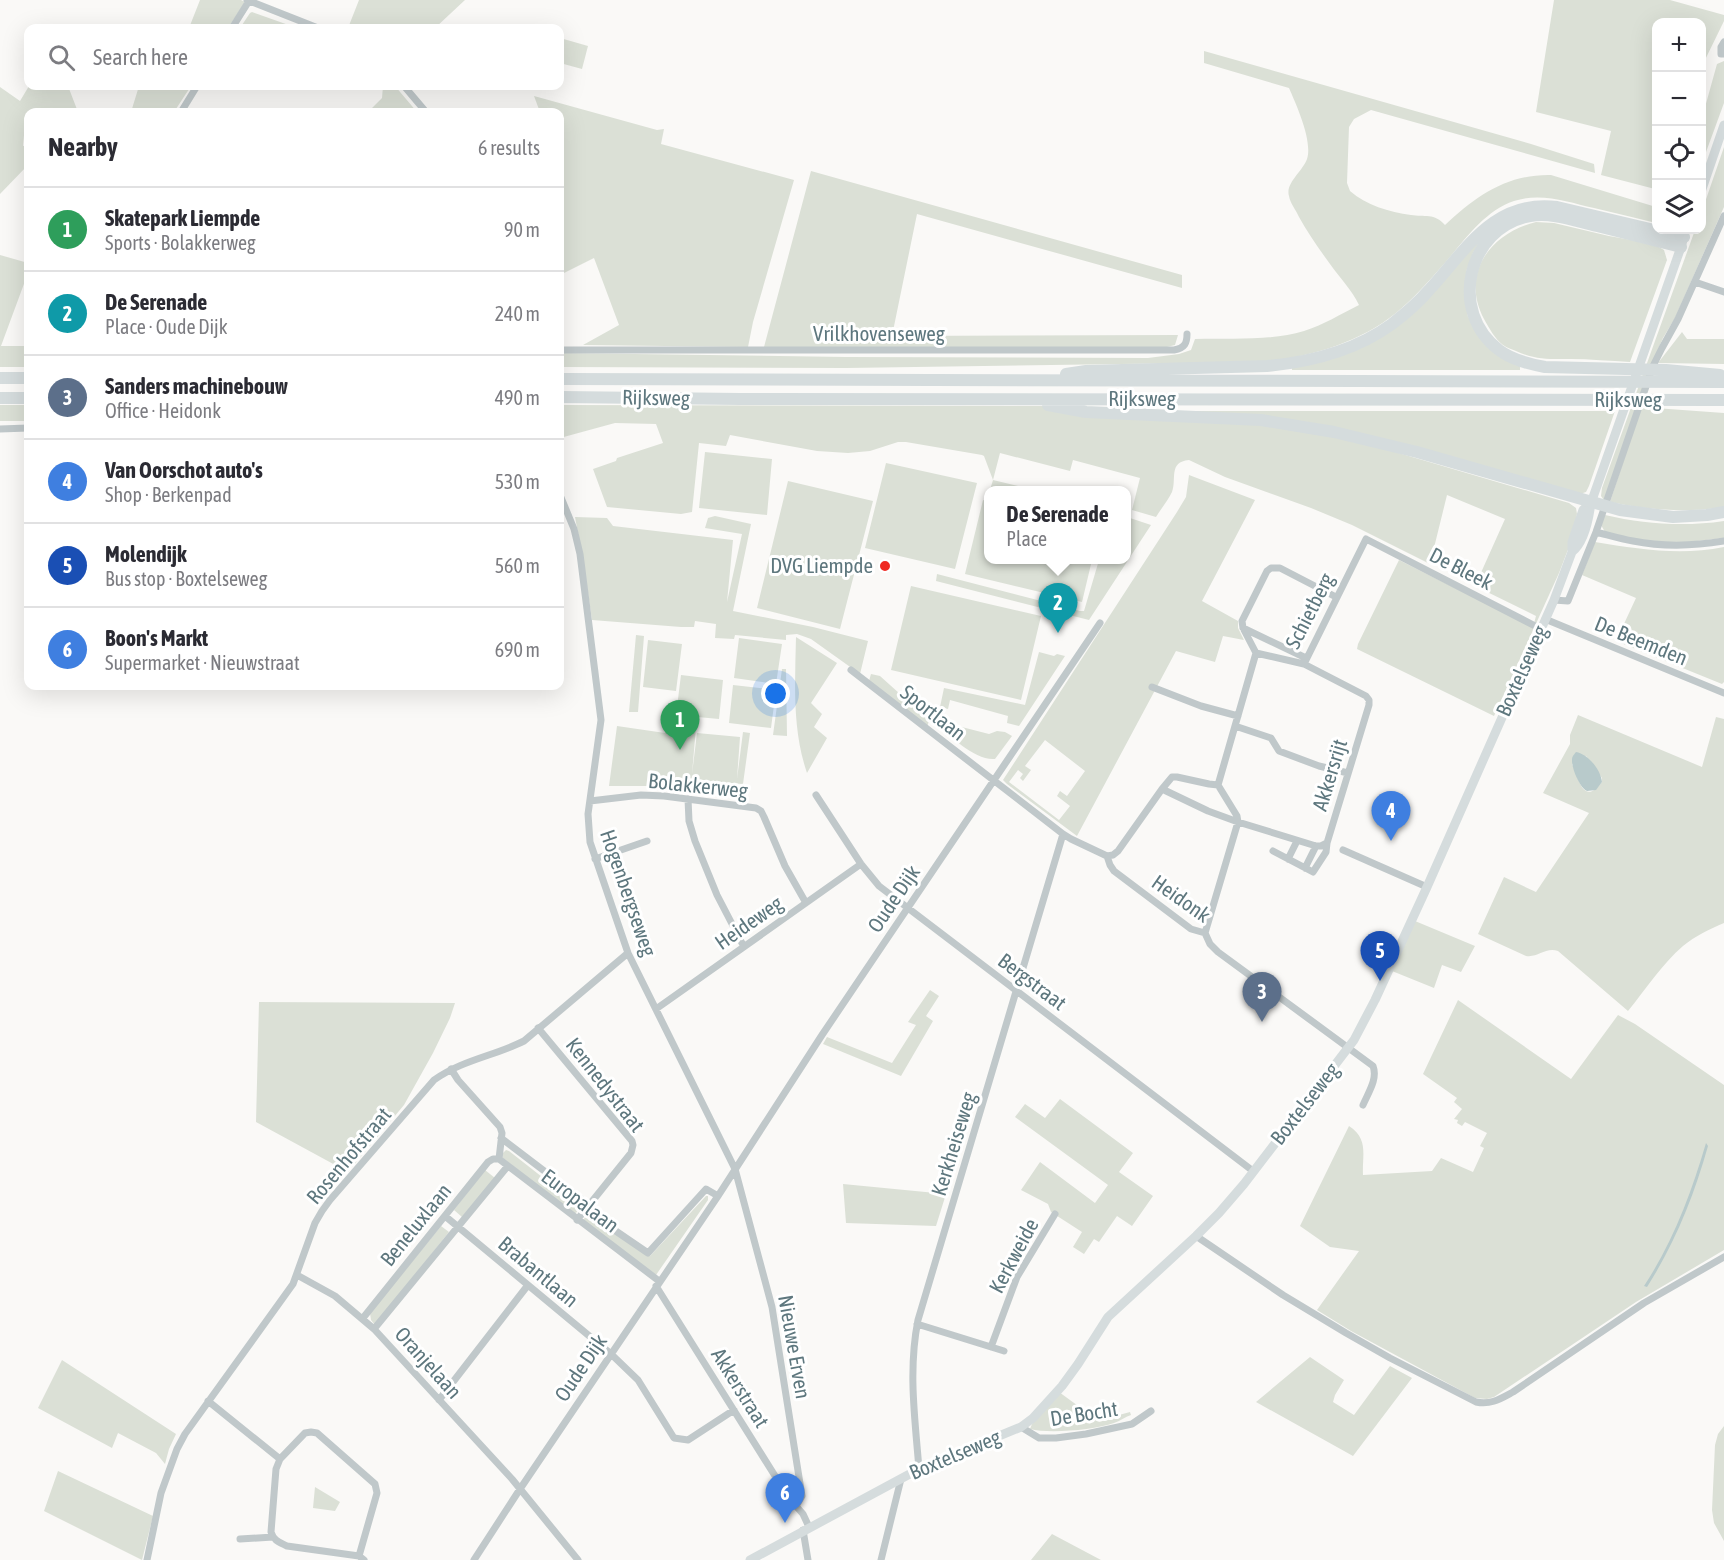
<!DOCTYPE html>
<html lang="en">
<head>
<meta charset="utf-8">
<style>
  :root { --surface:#fff; --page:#f7f7f7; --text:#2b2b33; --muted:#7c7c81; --line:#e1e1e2; --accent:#ef2922 }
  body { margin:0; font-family:"Asap Condensed",sans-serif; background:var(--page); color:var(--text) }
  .controls { position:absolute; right:18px; top:18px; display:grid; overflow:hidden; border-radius:12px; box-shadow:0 6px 24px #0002 }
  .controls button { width:54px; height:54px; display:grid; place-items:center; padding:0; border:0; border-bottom:2px solid var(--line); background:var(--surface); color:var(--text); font:30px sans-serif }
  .you { position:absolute; left:776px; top:694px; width:21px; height:21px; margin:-15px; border:4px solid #fff; border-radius:50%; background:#1a73e8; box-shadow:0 0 0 9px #1a73e833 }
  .badge { display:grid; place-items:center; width:39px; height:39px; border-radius:50%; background:var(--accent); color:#fff; font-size:20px; font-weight:700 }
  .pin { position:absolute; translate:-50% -50px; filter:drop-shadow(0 2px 3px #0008) }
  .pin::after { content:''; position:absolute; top:32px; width:21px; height:18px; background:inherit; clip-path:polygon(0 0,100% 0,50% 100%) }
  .popup { position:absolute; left:984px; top:486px; width:147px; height:78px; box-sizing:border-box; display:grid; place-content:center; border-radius:12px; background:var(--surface); filter:drop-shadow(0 2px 4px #0005); font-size:20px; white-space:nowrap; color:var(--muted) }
  .popup b { font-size:22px; color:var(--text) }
  .popup::after { content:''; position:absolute; left:50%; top:100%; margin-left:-12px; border:12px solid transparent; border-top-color:var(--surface) }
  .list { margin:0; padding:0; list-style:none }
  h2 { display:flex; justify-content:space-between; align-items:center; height:78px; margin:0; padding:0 24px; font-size:26px }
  h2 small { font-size:20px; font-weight:400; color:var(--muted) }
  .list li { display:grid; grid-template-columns:39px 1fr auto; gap:18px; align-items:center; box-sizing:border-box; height:84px; padding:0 24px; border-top:2px solid var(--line) }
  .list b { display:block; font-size:22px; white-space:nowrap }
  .list p { margin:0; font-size:20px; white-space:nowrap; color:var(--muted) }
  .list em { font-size:20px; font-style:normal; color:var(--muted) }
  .icon { flex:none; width:33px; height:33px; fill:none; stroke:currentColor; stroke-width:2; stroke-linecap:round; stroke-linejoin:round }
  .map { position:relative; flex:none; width:1724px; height:1560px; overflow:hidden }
  .search { position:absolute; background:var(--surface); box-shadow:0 6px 24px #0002; left:24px; top:24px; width:540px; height:66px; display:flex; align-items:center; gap:15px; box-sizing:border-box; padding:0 21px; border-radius:12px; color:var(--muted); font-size:22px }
  .panel { position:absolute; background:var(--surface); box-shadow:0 6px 24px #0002; left:24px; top:108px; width:540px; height:582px; border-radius:12px }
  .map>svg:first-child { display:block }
  .green { fill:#dbe0d6; fill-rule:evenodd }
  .water { fill:#b8cacb }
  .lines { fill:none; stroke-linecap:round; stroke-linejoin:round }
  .street { stroke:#c0c8ca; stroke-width:7 }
  .secondary { stroke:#d5dcdd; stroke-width:9 }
  .highway { stroke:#d5dcdd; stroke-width:12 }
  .poi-dot { fill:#ef2922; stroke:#fff; stroke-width:2 }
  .labels { text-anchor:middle; stroke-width:6; stroke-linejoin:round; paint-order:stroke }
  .street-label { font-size:21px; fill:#5e777e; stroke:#fff }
  .poi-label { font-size:21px; fill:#5e777e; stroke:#fff; text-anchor:end }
</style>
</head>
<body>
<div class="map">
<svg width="1724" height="1560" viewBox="0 0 1724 1560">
  <rect width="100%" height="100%" fill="#faf9f7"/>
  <path class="green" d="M200,0H241L245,2L228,28H189Z
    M359,0H465L435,28H348Z
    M1554,0H1670L1724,15V21L1702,66V22H1656V187L1655,189L1601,175L1611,131L1536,112Z
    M252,12L297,28H240L250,13Z
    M560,38L588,46L582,69L560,63Z
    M1204,51L1531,144L1594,164L1595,173L1371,110L1354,119L1349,127L1347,183L1350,191C1366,205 1389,212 1411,215C1424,217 1435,213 1445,225C1476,196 1507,174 1551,175L1656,207V223C1636,218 1615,213 1594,208C1568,202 1541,192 1514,201C1484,211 1464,241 1444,264C1429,281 1414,298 1396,313C1359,343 1307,358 1261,362L846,368L560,367V353L846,357L1148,358L1179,354L1191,350L1195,339C1231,338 1270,341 1304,331C1323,325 1341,314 1359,305C1352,290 1340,278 1330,264C1319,249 1308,233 1299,217C1296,210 1290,203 1289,196C1285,183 1303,171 1307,159C1313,141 1296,104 1289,88L1204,63Z
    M1724,61V103L1702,163V118L1717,64Z
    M29,86H68L78,112H28V131L25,125L23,146L28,145V165L0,194V87L20,101Z
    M139,86H191L174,112H131Z
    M383,86H395L417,112H301L371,109L382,98Z
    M534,96L657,130L664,129L661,144L794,180L753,322L748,347L583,345L619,325L594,258L560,275V177L563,176L560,165V112H540Z
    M1724,147V207L1675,318L1663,338L1652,363L1604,500L1601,496L1602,488L1695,230H1702V211Z
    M811,171L1182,275V288L917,214L892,336L1178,335L1175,345L1167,347H764Z
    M1536,222L1554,223L1609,236L1654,244L1664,250L1667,260L1630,362C1610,361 1590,359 1570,359C1549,359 1536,360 1516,351C1512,349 1507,348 1503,345C1495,339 1489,328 1484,319C1460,274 1490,233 1536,222Z
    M1480,241L1473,253L1467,269L1464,290L1468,317L1520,366V370H1292V367L1377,337Z
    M0,255L28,263V273L1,346H28V367H0Z
    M1682,332L1687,339H1724V364L1658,363Z
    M0,405H28V421H0Z
    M560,405L1042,406L1207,417L1351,439L1569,503L1576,508L1577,514L1569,547L1559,573L1494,716L1357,649L1358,644L1399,560L1533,627L1536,616L1475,586L1505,519L1447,495L1430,564L1352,525L1311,508L1225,477L1189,460C1168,462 1177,479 1172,492C1168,500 1161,509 1156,517L1132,510L1140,478L1073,460L1070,471L1000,453L993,480L1034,490H990L993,480L984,456L982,455L906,442H898L870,451L848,453L817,451L730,435L726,446L699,443L692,512L681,514L607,507L593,469L616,461L617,458L663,443L656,424L615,423L560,438Z
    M1641,407L1724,413V507C1685,513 1648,510 1610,502Z
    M1177,411H1615L1589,486L1586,492L1580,494L1436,454Z
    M705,452L772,459L767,515L699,508Z
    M886,463L977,483L955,569L865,548Z
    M1189,475L1255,500L1202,601L1238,621V628L1244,640L1223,636L1215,662L1176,651L1077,836L1007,784L1003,780L1177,512L1186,497ZM1045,740L1085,771L1067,796L1060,791L1057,796L1070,806L1059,820L1009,782L1018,770L1023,774L1020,778L1023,781L1031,770L1025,766Z
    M788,481L873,501L840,629L757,608Z
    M983,500L989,502V560H1092L1082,602L965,574Z
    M1605,515C1644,524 1684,527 1724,521V538L1688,542H1661L1639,540L1605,532L1601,525Z
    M715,516L751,524L733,611L813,627L868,641L860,674L811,639L797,634L786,635V640L735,635L734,639L715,638L716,624L695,621L694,627H681L592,620L583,559L575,517L607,518L613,526L733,540L727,602L742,534L705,528L708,518Z
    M1127,517L1151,525L1089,620L936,581L937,574L1080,611H1084L1099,560H1127Z
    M1595,542C1638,549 1680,556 1724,547V682L1722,684L1616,641L1636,598L1582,575Z
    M911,586L1041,616L1021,700L891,670Z
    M636,635L644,636L638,712H629Z
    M796,637L837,663L811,703L822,714L814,727L827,738L807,773C792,729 795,683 796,637Z
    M739,638L782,644L776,684L734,678Z
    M648,640L682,644L676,691L643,687Z
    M1039,652L1054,656L1057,654L1065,656L1019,726L1007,723L1008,716L950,700L948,709L940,707L944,688L1025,705Z
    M782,669H786L787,736L773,735Z
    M871,674L880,676L929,720L927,728L869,681Z
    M681,675L723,680L719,719L676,715Z
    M733,685L776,690L771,728L729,723Z
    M1578,715L1702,767L1716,717L1724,719V923C1710,929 1695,936 1683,946C1662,964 1646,989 1628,1011L1558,951C1545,947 1538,958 1526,956L1478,934L1504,877L1536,892L1589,813L1543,793L1570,744V735ZM1586,756L1602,778V782C1583,807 1579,778 1572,764Z
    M939,718L947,720L950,724L989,734L997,731L1005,732L1012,736L995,759C975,761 950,735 934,723Z
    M666,724L696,727L692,774L697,733L740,737L737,779L743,732L750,733L743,784L660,778L658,786H609L617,726L665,733Z
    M1415,921L1475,946L1461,972L1442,965L1434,988L1392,971Z
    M930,990L939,996L926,1016L933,1021L901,1076L823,1044L827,1037L892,1063L916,1025L908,1022Z
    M1458,1000L1571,1079L1618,1015L1635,1024L1724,1085V1250L1636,1302L1494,1397L1487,1399L1475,1398L1351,1331L1317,1310L1359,1251L1330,1247L1300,1226L1349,1126C1369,1139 1362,1155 1363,1175L1432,1171L1441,1158L1473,1172L1484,1148L1480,1146L1487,1133L1465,1122L1462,1126L1457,1123L1458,1120L1454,1119L1462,1109L1454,1102L1457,1098L1423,1074Z
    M259,1002L455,1003L450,1018L433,1053L404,1105L348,1172L256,1122Z
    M1060,1099L1133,1153L1119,1172L1153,1196L1132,1226L1117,1216L1099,1242L1094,1239L1084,1254L1073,1247L1082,1232L1051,1212L1048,1204L1021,1190L1040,1162L1095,1203L1108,1185L1015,1117L1025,1104L1045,1118Z
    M506,1150L509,1151L579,1206L577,1212L574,1214L503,1158L502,1154Z
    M485,1170L495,1178L462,1217L454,1210Z
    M843,1184L946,1194L936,1226L846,1223Z
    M706,1196H708V1200L656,1275L583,1221L585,1217L588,1215L650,1256Z
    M441,1226L449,1232L375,1325L371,1320L370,1313Z
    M1310,1357L1344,1380L1335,1395L1333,1402L1354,1415L1390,1366L1412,1378L1353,1456L1256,1402Z
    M62,1360L176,1434L169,1449L165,1464L156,1453L118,1433L112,1448L38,1408Z
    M1059,1392L1096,1419L1108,1406L1119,1415L1130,1412L1131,1415C1125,1417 1120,1421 1114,1423C1094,1430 1049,1434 1030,1429L1032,1424Z
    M1724,1426V1541L1714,1523L1712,1510L1715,1445L1718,1434Z
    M58,1471L153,1516L142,1560L44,1511Z
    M315,1487L340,1502L335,1511L313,1508Z
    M1052,1534L1101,1560H1031Z"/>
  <path class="water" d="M1576,752C1588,754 1601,770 1602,782L1596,790L1587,791C1580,788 1572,769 1572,761C1572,756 1573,756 1576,752Z
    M1706,1143L1708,1146C1694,1196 1675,1243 1647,1287L1644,1286C1673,1242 1691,1194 1706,1143Z"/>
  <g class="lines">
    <path class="street" d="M247,0L318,28
      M232,28L249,1
      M1724,42L1721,47V54H1724
      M404,86L426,112
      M181,112L197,86
      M1695,282L1724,292
      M560,350H1174C1185,348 1187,343 1187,334
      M0,429L28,428
      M560,495L574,529L580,554L601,720L588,814L590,842L628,953L735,1169L772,1307L802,1496L796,1506L803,1514L809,1527
      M1596,532C1608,535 1621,539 1633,541C1663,547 1694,546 1724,541
      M1554,600L1568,601L1596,532L1653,366L1662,348L1678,319L1724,216
      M1545,619L1724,693
      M1243,628L1306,658
      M1256,653L1243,628L1242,621L1267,571L1271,568H1280L1336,597
      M851,670L1063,834L1071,839L1107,856L1110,865L1114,871L1191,929L1205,933L1210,944L1218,952L1373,1066C1378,1079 1368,1093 1363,1105
      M1152,687L1201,706L1238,716
      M1235,726L1271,738L1279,751L1319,766L1348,773
      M1218,785L1256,653L1304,664L1366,539L1541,629
      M1162,789L1208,811L1238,822L1316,846H1321L1327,843L1369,705V700L1366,696L1304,664
      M816,795L861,864L879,886L1253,1171
      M688,799L689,821L695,841L717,895L744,947
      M590,801L641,795L664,796L756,808L761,811L764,817L785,866L806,903
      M1343,850L1427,887
      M1273,851L1313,872L1326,852L1327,843
      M1107,856L1113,855L1118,851L1162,789L1172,777H1177L1209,784L1218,785L1237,816L1238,822L1205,933
      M595,859L647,841
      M1288,859L1297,841
      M1305,868L1316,846
      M656,1009L861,864
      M538,1028L632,1141L633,1145L631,1153L577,1220
      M451,1069L458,1080L500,1127L502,1133L499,1159L659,1281
      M501,1138L589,1205
      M585,1210L648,1253L706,1189L718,1196
      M445,1216L611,1354L638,1380L674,1438L688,1440L734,1410
      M1196,1236L1283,1295L1346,1333L1390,1358L1476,1402C1491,1405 1500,1399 1513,1392L1644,1303L1724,1257
      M297,1275L335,1296L374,1329L512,1479L578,1560
      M656,1286L792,1503L796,1506
      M363,1318L488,1162L493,1159H499
      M917,1324L1004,1351
      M374,1329L507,1167
      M991,1347L1017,1277L1055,1214
      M439,1400L528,1285
      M208,1401L280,1459
      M1021,1427L1039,1438H1056L1086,1434L1132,1424L1151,1411
      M919,1469C915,1419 908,1370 918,1320L1063,834
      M803,1530L808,1560
      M240,1539L273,1537
      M359,1556L377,1493L375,1484L317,1433L311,1432L305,1433L280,1459L276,1469L271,1532C274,1541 279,1542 287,1546L359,1556L364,1560
      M147,1560L161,1493L177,1449L185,1434L293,1284L315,1223L322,1211L330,1200L434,1080C462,1060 494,1056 524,1041L628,953
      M474,1560L520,1489L718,1196L822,1035L1100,623
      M881,1560L901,1479"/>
    <path class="secondary" d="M1702,189L1724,125
      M1572,552C1585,542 1589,518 1591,503L1681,247L1684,237L1683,230
      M750,1560L919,1469L1021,1427L1033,1418L1062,1386L1078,1364L1108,1317L1196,1236L1219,1213L1244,1184L1354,1040L1375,1000L1427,887L1554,600L1572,552V542L1583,510L1591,503"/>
    <path class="highway" d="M1681,247C1653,240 1625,233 1597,226C1575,221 1552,212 1530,216C1467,228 1448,312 1499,350C1512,360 1529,364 1545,367L1666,370L1720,375
      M1066,374L1086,371L1267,366C1311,362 1355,351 1392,324C1405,314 1418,303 1429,290C1466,250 1494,199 1557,207L1684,237
      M0,378H28
      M560,379L1724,382
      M560,397L740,399L1724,400
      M0,398H28
      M1048,405L1086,412L1261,420L1334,432L1417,452L1620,510L1673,517L1707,515L1724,512"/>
  </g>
  <circle class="poi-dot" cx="885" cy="566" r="6"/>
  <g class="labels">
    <g class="street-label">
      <text x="879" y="341">Vrilkhovenseweg</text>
      <text transform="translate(656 398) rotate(1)" y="7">Rijksweg</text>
      <text x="1142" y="406">Rijksweg</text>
      <text x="1628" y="407">Rijksweg</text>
      <text transform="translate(1461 569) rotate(27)" y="7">De Bleek</text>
      <text transform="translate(1310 611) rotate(-63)" y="7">Schietberg</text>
      <text transform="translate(1641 641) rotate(22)" y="7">De Beemden</text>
      <text transform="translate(1522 671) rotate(-66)" y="7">Boxtelseweg</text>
      <text transform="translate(933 713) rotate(38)" y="7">Sportlaan</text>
      <text transform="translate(1330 775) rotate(-73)" y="7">Akkersrijt</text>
      <text transform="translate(698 786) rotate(6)" y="7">Bolakkerweg</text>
      <text transform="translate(628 893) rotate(71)" y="7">Hogenbergseweg</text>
      <text transform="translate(894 899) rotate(-56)" y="7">Oude Dijk</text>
      <text transform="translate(1181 899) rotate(35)" y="7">Heidonk</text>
      <text transform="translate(749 923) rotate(-35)" y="7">Heideweg</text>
      <text transform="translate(1032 982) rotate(37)" y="7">Bergstraat</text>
      <text transform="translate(605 1085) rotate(52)" y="7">Kennedystraat</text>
      <text transform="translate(1305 1104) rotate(-52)" y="7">Boxtelseweg</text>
      <text transform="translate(954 1144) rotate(-73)" y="7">Kerkheiseweg</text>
      <text transform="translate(349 1156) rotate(-50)" y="7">Rosenhofstraat</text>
      <text transform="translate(580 1201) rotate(37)" y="7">Europalaan</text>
      <text transform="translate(416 1225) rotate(-51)" y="7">Beneluxlaan</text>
      <text transform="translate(1014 1256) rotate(-62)" y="7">Kerkweide</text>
      <text transform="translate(538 1272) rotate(40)" y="7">Brabantlaan</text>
      <text transform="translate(794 1347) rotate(80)" y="7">Nieuwe Erven</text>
      <text transform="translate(428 1363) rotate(48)" y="7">Oranjelaan</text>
      <text transform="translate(581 1368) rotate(-56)" y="7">Oude Dijk</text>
      <text transform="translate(740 1388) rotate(58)" y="7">Akkerstraat</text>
      <text transform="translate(1084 1414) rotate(-9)" y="7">De Bocht</text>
      <text transform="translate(955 1455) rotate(-23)" y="7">Boxtelseweg</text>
    </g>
    <g class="poi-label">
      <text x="873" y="573">DVG Liempde</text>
    </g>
  </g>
</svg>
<div class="controls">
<button>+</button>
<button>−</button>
<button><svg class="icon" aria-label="locate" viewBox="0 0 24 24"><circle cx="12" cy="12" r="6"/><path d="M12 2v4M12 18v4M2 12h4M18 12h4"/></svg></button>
<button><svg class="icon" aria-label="layers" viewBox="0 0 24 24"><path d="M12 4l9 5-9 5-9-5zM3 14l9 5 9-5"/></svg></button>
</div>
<div class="you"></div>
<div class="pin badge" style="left:680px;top:750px;background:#2e9e5b">1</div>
<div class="pin badge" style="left:1058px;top:633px;background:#0f9aa8">2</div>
<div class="popup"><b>De Serenade</b>Place</div>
<div class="pin badge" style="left:1262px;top:1022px;background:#5c6f8a">3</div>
<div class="pin badge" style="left:1391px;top:841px;background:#3f7fe0">4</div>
<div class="pin badge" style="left:1380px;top:981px;background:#1a4fb4">5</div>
<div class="pin badge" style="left:785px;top:1523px;background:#3f7fe0">6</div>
<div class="search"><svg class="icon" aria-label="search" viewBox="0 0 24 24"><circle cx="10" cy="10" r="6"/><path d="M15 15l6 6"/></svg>Search here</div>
<section class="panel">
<h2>Nearby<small>6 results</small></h2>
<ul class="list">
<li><span class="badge" style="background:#2e9e5b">1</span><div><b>Skatepark Liempde</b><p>Sports · Bolakkerweg</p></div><em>90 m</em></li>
<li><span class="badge" style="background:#0f9aa8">2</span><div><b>De Serenade</b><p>Place · Oude Dijk</p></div><em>240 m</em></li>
<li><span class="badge" style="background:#5c6f8a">3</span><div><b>Sanders machinebouw</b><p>Office · Heidonk</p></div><em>490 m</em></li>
<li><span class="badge" style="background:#3f7fe0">4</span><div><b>Van Oorschot auto's</b><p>Shop · Berkenpad</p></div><em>530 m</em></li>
<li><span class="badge" style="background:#1a4fb4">5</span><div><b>Molendijk</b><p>Bus stop · Boxtelseweg</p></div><em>560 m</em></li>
<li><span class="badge" style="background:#3f7fe0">6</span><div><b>Boon's Markt</b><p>Supermarket · Nieuwstraat</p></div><em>690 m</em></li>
</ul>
</section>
</div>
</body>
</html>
